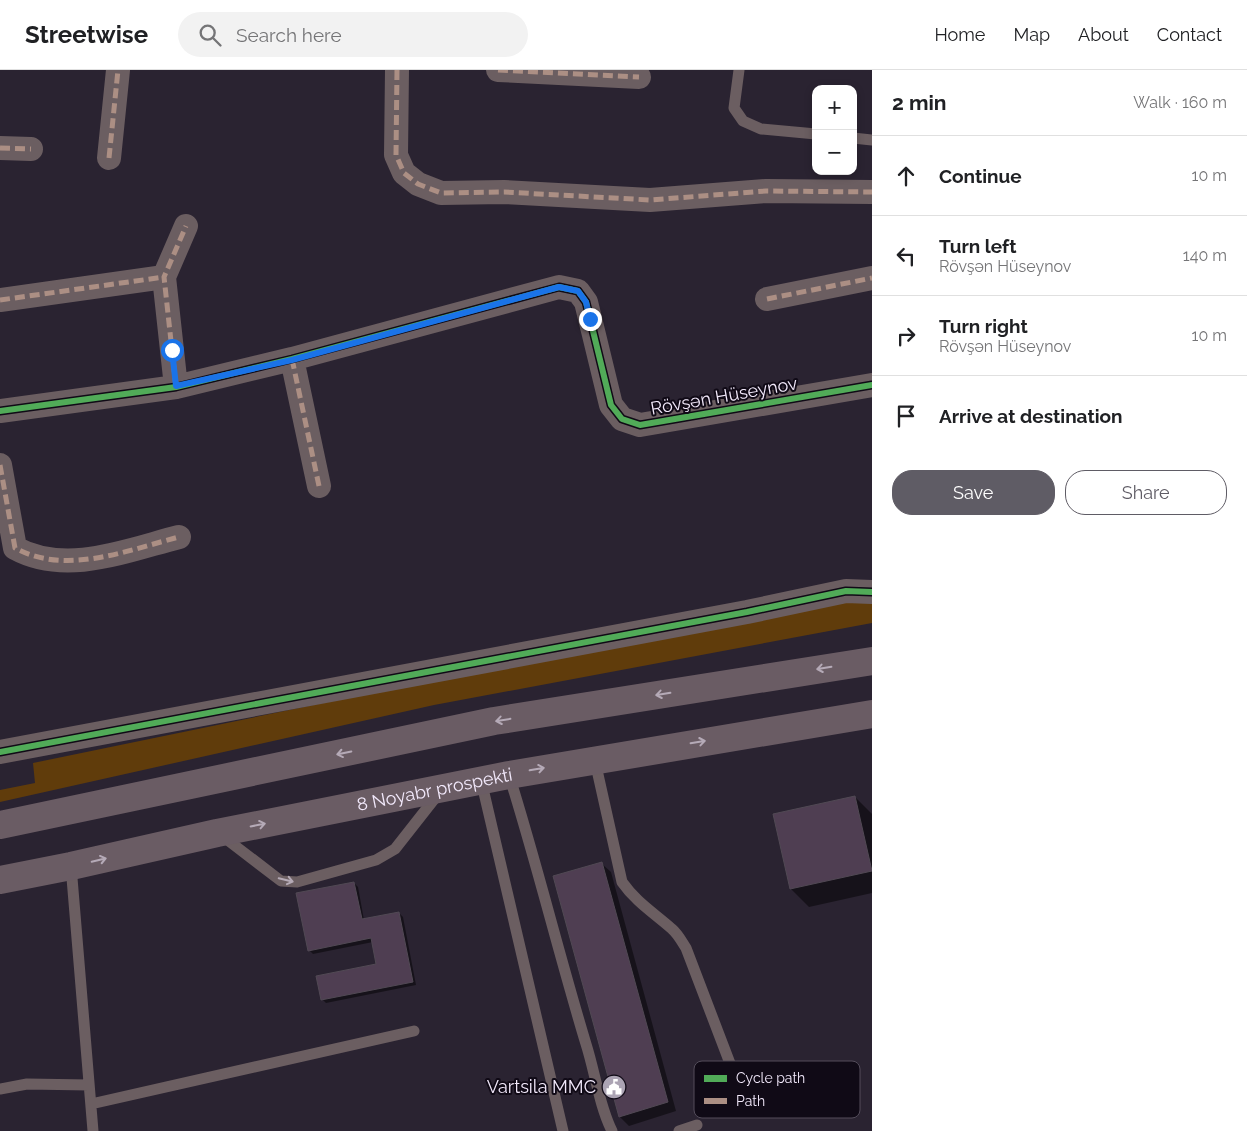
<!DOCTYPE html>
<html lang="en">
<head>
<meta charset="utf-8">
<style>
  :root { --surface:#fff; --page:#f2f2f2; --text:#202124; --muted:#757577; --line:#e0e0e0; --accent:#5f5c65 }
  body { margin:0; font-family:Raleway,sans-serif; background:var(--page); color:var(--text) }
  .controls { position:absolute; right:15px; top:15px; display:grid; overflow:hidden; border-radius:10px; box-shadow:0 2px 8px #0003 }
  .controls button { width:45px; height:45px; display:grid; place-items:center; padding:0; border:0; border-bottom:1px solid var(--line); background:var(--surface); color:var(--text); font:25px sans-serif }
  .stop { position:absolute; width:15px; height:15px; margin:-11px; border:4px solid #1a73e8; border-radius:50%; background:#fff }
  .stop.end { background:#1a73e8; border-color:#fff; box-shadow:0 1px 5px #0008 }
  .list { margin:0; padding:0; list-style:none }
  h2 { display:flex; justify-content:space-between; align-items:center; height:65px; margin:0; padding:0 20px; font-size:21px }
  h2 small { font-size:16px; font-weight:400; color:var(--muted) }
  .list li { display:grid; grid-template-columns:32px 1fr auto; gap:15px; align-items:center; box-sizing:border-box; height:80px; padding:0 20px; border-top:1px solid var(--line) }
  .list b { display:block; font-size:19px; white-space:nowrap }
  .list p { margin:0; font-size:16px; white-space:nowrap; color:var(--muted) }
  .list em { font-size:16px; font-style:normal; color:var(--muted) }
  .actions { display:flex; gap:10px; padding:15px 20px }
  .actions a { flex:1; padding:11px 0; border:1px solid var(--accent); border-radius:20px; text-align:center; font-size:18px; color:var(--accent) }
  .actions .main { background:var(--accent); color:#fff }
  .icon { flex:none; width:28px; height:28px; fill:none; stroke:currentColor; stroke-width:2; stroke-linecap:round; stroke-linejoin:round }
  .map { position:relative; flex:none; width:872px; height:1061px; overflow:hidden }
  header { display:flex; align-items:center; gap:30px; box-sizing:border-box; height:70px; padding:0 25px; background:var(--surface); border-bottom:1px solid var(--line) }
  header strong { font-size:24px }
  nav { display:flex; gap:28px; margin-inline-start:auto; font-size:18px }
  .search { width:350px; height:45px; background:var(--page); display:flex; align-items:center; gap:12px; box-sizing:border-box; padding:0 18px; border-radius:28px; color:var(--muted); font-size:19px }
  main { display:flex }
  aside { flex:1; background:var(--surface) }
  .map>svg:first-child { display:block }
  .green { fill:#603c0b }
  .shadow { fill:#0007 }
  .building { fill:#4f3e52; stroke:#514954 }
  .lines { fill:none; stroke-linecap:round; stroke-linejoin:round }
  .service { stroke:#6b5e61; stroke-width:11 }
  .minor { stroke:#6b5e61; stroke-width:24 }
  .trunk { stroke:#6a5c64; stroke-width:28 }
  .quiet { stroke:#ac8f84; stroke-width:5; stroke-dasharray:10 5; stroke-linecap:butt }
  .cycleway-casing { stroke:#100a16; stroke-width:9 }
  .cycleway { stroke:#51ab58; stroke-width:6 }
  .oneway { stroke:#b5aab7 }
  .oneway2 { stroke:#b5aab6 }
  .route { stroke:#1a73e8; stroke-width:6 }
  .labels { text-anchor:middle; stroke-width:4; stroke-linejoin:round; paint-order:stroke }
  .street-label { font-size:18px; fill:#f2e9fb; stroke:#100a16 }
  .poi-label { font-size:18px; fill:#f2e9fb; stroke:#100a16; text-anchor:end }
  .key { fill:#100a16; stroke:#544d5b; stroke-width:1 }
  .key-label { font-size:14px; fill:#f2e9fb }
</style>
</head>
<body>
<header>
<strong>Streetwise</strong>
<div class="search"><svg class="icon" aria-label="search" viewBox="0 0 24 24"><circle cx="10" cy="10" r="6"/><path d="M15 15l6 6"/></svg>Search here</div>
<nav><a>Home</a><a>Map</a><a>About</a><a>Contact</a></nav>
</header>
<main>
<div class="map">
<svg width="872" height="1061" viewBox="0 0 872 1061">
  <rect width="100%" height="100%" fill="#2a2331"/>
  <path class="green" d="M849,530L872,531V553L434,635L0,732V720L35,713L33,693L425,612Z"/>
  <path class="shadow" d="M855,727L872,744V823L809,837L791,819L775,745Z
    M602,794L611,802L676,1041L629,1056L620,1047L554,807Z
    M354,813L358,817L364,850L399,843L403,847L416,915L326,933L322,929L377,895L373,872L313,884L309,880Z"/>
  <path class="building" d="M855,726L872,801L790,819L773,744Z
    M602,792L668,1032L619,1047L553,806Z
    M354,812L362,849L399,842L413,912L321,930L316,906L376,894L371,868L308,881L296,823Z"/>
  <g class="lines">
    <path class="service" d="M739,0L734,38L743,51L761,59L816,64
      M853,68L872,70
      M595,691L622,812C636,832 654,843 672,859C678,864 682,872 686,878L744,1030
      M509,705C537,794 559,885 586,974C595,1002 599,1035 612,1061
      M481,710L563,1061
      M221,765L281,811L297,812L376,790L395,779L439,723
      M71,796L93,1061
      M0,1019L27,1014L89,1015
      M91,1034L414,961
      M679,1061L697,1055"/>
    <path class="minor" d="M397,0L396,85L404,103L418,114L441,123L504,122L650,130L766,121L872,122
      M498,0L639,7
      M0,78L31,79
      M109,88L118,0
      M767,229L872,208
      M0,230L164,207
      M292,289L319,416
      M176,317L164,207L186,156
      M0,341L176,317L292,289L559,217L578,221L586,232L611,335L622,349L640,355L872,315
      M0,395L15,478C66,506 128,480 179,467
      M0,682L747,542L846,521L872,522"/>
    <g class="trunk">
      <path d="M0,755L494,651L872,591"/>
      <path id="s1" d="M0,810L71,796L217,763L509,705L872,644"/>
    </g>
    <path class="quiet" d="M397,0L396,85L404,103L418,114L441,123L504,122L650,130L766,121L872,122
      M498,0L639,7
      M0,78L31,79
      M109,88L118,0
      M767,229L872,208
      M0,230L164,207
      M292,289L319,416
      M176,317L164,207L186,156
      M0,395L15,478C66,506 128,480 179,467"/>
    <g class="cycleway-casing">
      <path id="cycleway" d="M0,341L176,317L292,289L559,217L578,221L586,232L611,335L622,349L640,355L872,315
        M0,682L747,542L846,521L872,522"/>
    </g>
    <use href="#cycleway" class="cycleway"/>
  </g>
  <defs><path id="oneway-shaft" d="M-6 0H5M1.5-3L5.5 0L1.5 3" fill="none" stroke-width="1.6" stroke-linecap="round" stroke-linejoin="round" transform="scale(1.25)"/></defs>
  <g class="oneway">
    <use href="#oneway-shaft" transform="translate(824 598) rotate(171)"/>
    <use href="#oneway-shaft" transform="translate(663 624) rotate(171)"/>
    <use href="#oneway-shaft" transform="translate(503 650) rotate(171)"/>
    <use href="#oneway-shaft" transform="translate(698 672) rotate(-9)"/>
    <use href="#oneway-shaft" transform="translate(344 683) rotate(168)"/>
    <use href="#oneway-shaft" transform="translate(537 699) rotate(-10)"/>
    <use href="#oneway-shaft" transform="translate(258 755) rotate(-11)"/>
    <use href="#oneway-shaft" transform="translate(99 790) rotate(-13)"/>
  </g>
  <use class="oneway2" href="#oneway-shaft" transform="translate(286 810) rotate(14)"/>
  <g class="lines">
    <path class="route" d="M172,280L176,316L292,290L559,217L578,221L586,232L590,249"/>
  </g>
  <defs>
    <g id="civic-disc" transform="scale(1.25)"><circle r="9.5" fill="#aca4b4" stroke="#100a16"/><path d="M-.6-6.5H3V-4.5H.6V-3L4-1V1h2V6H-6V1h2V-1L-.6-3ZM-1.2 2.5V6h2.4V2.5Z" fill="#fff"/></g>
  </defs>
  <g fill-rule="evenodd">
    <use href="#civic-disc" x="614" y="1017"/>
  </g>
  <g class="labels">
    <g class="street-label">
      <text transform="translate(724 326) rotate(-10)" y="6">Rövşən Hüseynov</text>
      <text dy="6" stroke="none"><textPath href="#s1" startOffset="444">8 Noyabr prospekti</textPath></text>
    </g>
    <g class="poi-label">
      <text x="596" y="1023">Vartsila MMC</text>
    </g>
  </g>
  <rect x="694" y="991" width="166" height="57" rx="8" class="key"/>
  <rect x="704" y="1005" width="23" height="7" fill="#51ab58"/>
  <rect x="704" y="1028" width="23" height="6" fill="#ac8f84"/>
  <g class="key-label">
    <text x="736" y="1013">Cycle path</text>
    <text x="736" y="1036">Path</text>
  </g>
</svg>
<div class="controls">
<button>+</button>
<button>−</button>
</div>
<div class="stop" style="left:172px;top:280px"></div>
<div class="stop end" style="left:590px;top:249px"></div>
</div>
<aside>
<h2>2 min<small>Walk · 160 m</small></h2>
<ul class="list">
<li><svg class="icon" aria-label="ahead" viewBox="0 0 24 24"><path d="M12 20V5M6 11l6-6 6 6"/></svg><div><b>Continue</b></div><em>10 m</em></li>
<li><svg class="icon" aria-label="left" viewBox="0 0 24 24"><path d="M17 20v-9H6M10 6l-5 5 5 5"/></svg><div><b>Turn left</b><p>Rövşən Hüseynov</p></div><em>140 m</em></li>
<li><svg class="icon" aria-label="right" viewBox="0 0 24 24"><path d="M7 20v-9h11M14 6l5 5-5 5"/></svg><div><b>Turn right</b><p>Rövşən Hüseynov</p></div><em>10 m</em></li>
<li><svg class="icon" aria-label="arrive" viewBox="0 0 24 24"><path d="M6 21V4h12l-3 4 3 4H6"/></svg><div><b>Arrive at destination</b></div></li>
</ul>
<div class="actions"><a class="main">Save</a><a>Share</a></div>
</aside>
</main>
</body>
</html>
